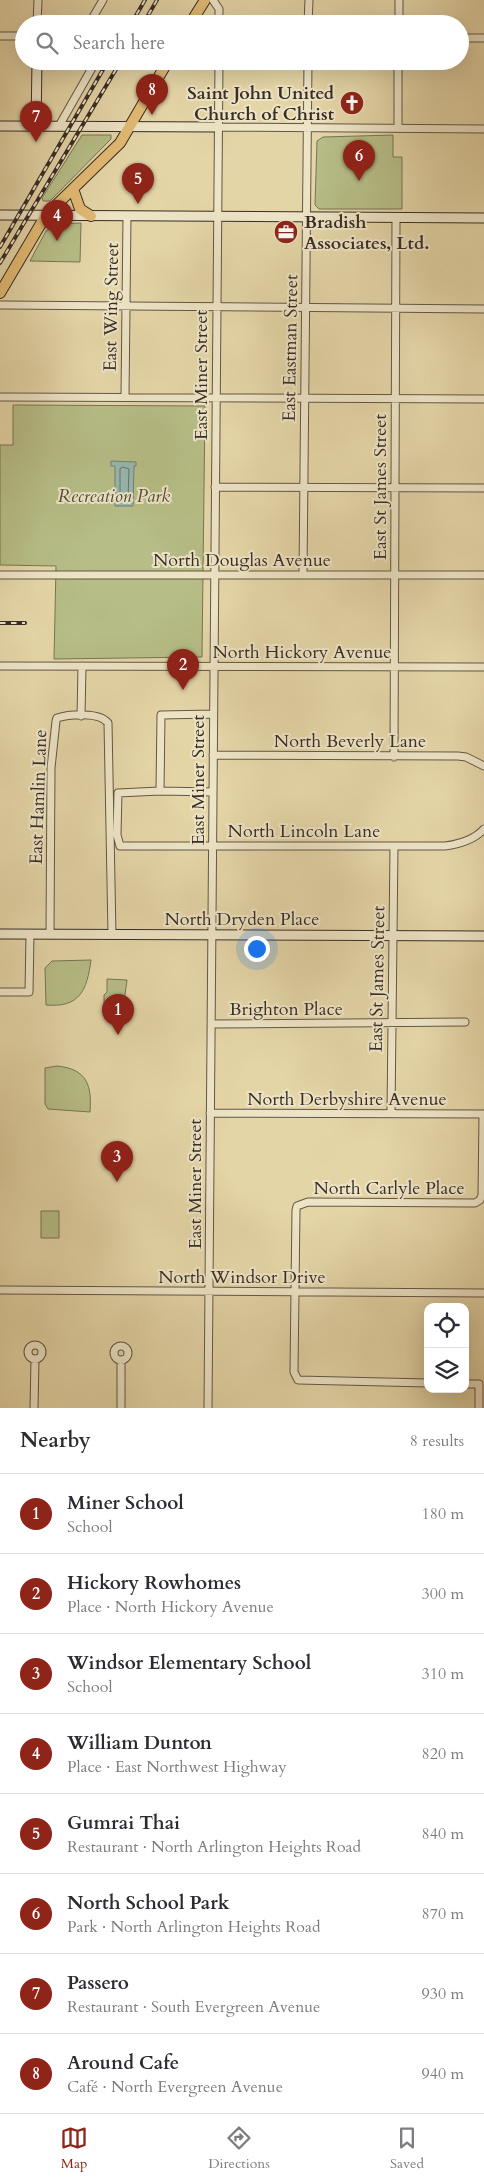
<!DOCTYPE html>
<html lang="en">
<head>
<meta charset="utf-8">
<style>
  :root { --surface:#fff; --page:#f2f2f3; --text:#2b2b33; --muted:#7c7c81; --line:#e1e1e2; --accent:#8f2418 }
  body { margin:0; font-family:Cardo,serif; background:var(--page); color:var(--text) }
  .controls { position:absolute; right:15px; bottom:15px; display:grid; overflow:hidden; border-radius:10px; box-shadow:0 5px 20px #0002 }
  .controls button { width:45px; height:45px; display:grid; place-items:center; padding:0; border:0; border-bottom:1px solid var(--line); background:var(--surface); color:var(--text); font:25px sans-serif }
  .you { position:absolute; left:256px; top:948px; width:18px; height:18px; margin:-12px; border:4px solid #fff; border-radius:50%; background:#1a73e8; box-shadow:0 0 0 8px #1a73e833 }
  .badge { display:grid; place-items:center; width:32px; height:32px; border-radius:50%; background:var(--accent); color:#fff; font-size:16px; font-weight:700 }
  .pin { position:absolute; translate:-50% -41px; filter:drop-shadow(0 1px 2px #0008) }
  .pin::after { content:''; position:absolute; top:26px; width:18px; height:15px; background:inherit; clip-path:polygon(0 0,100% 0,50% 100%) }
  .list { margin:0; padding:0; list-style:none }
  h2 { display:flex; justify-content:space-between; align-items:center; height:65px; margin:0; padding:0 20px; font-size:21px }
  h2 small { font-size:16px; font-weight:400; color:var(--muted) }
  .list li { display:grid; grid-template-columns:32px 1fr auto; gap:15px; align-items:center; box-sizing:border-box; height:80px; padding:0 20px; border-top:1px solid var(--line) }
  .list b { display:block; font-size:19px; white-space:nowrap }
  .list p { margin:0; font-size:16px; white-space:nowrap; color:var(--muted) }
  .list em { font-size:16px; font-style:normal; color:var(--muted) }
  .icon { flex:none; width:28px; height:28px; fill:none; stroke:currentColor; stroke-width:2; stroke-linecap:round; stroke-linejoin:round }
  .map { position:relative; flex:none; width:484px; height:1408px; overflow:hidden }
  .search { position:absolute; background:var(--surface); box-shadow:0 5px 20px #0002; left:15px; right:15px; top:15px; height:55px; display:flex; align-items:center; gap:12px; box-sizing:border-box; padding:0 18px; border-radius:28px; color:var(--muted); font-size:19px }
  .sheet { height:705px; background:var(--surface) }
  nav { display:flex; justify-content:space-around; align-items:center; box-sizing:border-box; height:70px; border-top:1px solid var(--line); background:var(--surface); font-size:14px; color:var(--muted) }
  nav a { display:grid; justify-items:center; gap:2px }
  nav .on { color:var(--accent) }
  .map>svg:first-child { display:block }
  .green { fill:#b6bd86; stroke:#777556 }
  .water { fill:#97b7af; stroke:#718078 }
  .lines { fill:none; stroke-linecap:round; stroke-linejoin:round }
  .shore { stroke:#68726a; stroke-width:1 }
  .street-casing { stroke:#635746; stroke-width:9 }
  .secondary-casing { stroke:#382d25; stroke-width:11 }
  .primary-casing { stroke:#382d25; stroke-width:12 }
  .street { stroke:#ede4c6; stroke-width:7 }
  .secondary { stroke:#ede4c6; stroke-width:9 }
  .primary { stroke:#e2ba74; stroke-width:10 }
  .rail-casing { stroke:#382d25; stroke-width:4 }
  .rail { stroke:#ede4c6; stroke-width:2; stroke-dasharray:5.5; stroke-linecap:butt }
  .labels { text-anchor:middle; stroke-width:4; stroke-linejoin:round; paint-order:stroke }
  .poi-label { font-size:18px; font-weight:bold; fill:#382d25; stroke:#ede4c6; text-anchor:end }
  .street-label { font-size:18px; fill:#382d25; stroke:#ede4c6 }
  .park-label { font-size:18px; font-style:italic; fill:#514a38; stroke:#ede4c6 }
</style>
</head>
<body>
<div class="map">
<svg width="484" height="1408" viewBox="0 0 484 1408">
  <rect width="100%" height="100%" fill="#e4d5a7"/>
  <filter id="stains"><feTurbulence type="fractalNoise" baseFrequency=".004" numOctaves="4"/><feColorMatrix values="0 0 0 0 .2 0 0 0 0 .09 0 0 0 0 .02 0 0 0 .5 -.17"/></filter>
  <radialGradient id="worn" r=".72"><stop offset=".6" stop-color="#630" stop-opacity="0"/><stop offset="1" stop-color="#630" stop-opacity=".3"/></radialGradient>
  <path class="green" d="M82,135H111V139L50,201H43L42,198Z
    M393,135V157H402V209H319L315,205L317,141L323,137Z
    M81,223L80,262L30,261L46,231L57,224Z
    M13,405L205,406L202,657L54,659L56,566L0,565V445H13Z
    M91,960C87,990 80,1008 46,1005L45,968L52,961Z
    M107,979L127,980L124,1002L121,1004H115L114,1009L110,1012L104,1010V995L107,992Z
    M57,1066C87,1069 92,1085 90,1112L48,1109L45,1104V1068Z
    M41,1211H59V1238H41Z"/>
  <path class="water" d="M111,461L136,462V466H134L133,506H115V466H111Z"/>
  <g class="lines">
    <path class="shore" d="M123,467L129,469L128,499L126,501L120,499V469Z"/>
    <g class="street-casing">
      <path id="street" d="M213,0L219,9V24
        M37,24L38,0
        M89,24L103,0
        M308,24L309,0
        M399,24V0
        M0,36H24
        M460,38H484
        M59,126L96,61
        M218,127L484,129
        M398,128V61
        M0,305L484,309
        M0,397L484,399
        M125,397L127,217
        M215,487L484,488
        M0,575H484
        M303,575L308,61
        M0,666L484,667
        M213,714L161,715L160,791L118,793L117,835L120,846H445C460,844 474,840 484,829
        M81,716L82,666
        M213,755L458,756L466,757L484,766
        M394,757L396,218
        M160,791L213,792
        M50,934L51,768L56,721L57,718C70,714 100,712 108,723L112,935
        M0,992H29L30,934
        M211,1024L465,1022
        M210,1113L484,1114
        M391,1113L394,846
        M0,1290L484,1293
        M28 1352a7 7 0 1 1 14 0a7 7 0 1 1-14 0Z
        M114 1353a7 7 0 1 1 14 0a7 7 0 1 1-14 0Z
        M428,1383L298,1380L294,1372L296,1210L297,1206L308,1202L475,1203L480,1200L482,1195L483,1115
        M465,1384H479V1408
        M34,1408L35,1359
        M121,1408V1360
        M208,1408L219,61"/>
    </g>
    <g class="secondary-casing">
      <path id="secondary" d="M0,126L218,127
        M36,126L37,61
        M0,215L484,218
        M0,934L484,936"/>
    </g>
    <g class="primary-casing">
      <path id="primary" d="M190,24L205,0
        M73,189L80,209L91,216
        M0,293L46,215L120,143L168,61"/>
    </g>
    <use href="#street" class="street"/>
    <use href="#secondary" class="secondary"/>
    <use href="#primary" class="primary"/>
    <g class="rail-casing">
      <path id="rail" d="M131,24L145,0
        M143,24L157,0
        M0,247L108,61
        M0,263L121,61
        M0,623H25"/>
    </g>
    <use href="#rail" class="rail"/>
  </g>
  <defs>
    <g id="church-disc" transform="scale(1.25)"><circle r="9.5" fill="#8f2418" stroke="#ede4c6"/><path d="M-1.2-6h2.4v3.5h3.3v2.4h-3.3V6h-2.4V-.1h-3.3v-2.4h3.3Z" fill="#fff"/></g>
    <g id="office-disc" transform="scale(1.25)"><circle r="9.5" fill="#8f2418" stroke="#ede4c6"/><path d="M-6-3h4V-5.5h4V-3h4V5H-6ZM-1-4.5V-3h2v-1.5ZM-6 0V1H6V0Z" fill="#fff"/></g>
  </defs>
  <g fill-rule="evenodd">
    <use href="#church-disc" x="352" y="103"/>
    <use href="#office-disc" x="286" y="232"/>
  </g>
  <g class="labels">
    <g class="poi-label">
      <text x="334" y="99">Saint John United<tspan x="334" dy="21">Church of Christ</tspan></text>
      <text x="304" y="228" text-anchor="start">Bradish<tspan x="304" dy="21">Associates, Ltd.</tspan></text>
    </g>
    <g class="street-label">
      <text transform="translate(111 307) rotate(-89)" y="6">East Wing Street</text>
      <text transform="translate(290 348) rotate(-89)" y="6">East Eastman Street</text>
      <text transform="translate(201 375) rotate(-90)" y="6">East Miner Street</text>
      <text transform="translate(380 487) rotate(-90)" y="6">East St James Street</text>
      <text x="242" y="566">North Douglas Avenue</text>
      <text x="302" y="658">North Hickory Avenue</text>
      <text x="350" y="747">North Beverly Lane</text>
      <text transform="translate(198 780) rotate(-90)" y="6">East Miner Street</text>
      <text transform="translate(38 797) rotate(-88)" y="6">East Hamlin Lane</text>
      <text x="304" y="837">North Lincoln Lane</text>
      <text x="242" y="925">North Dryden Place</text>
      <text transform="translate(377 979) rotate(-89)" y="6">East St James Street</text>
      <text x="286" y="1015">Brighton Place</text>
      <text x="347" y="1105">North Derbyshire Avenue</text>
      <text transform="translate(195 1184) rotate(-90)" y="6">East Miner Street</text>
      <text x="389" y="1194">North Carlyle Place</text>
      <text x="242" y="1283">North Windsor Drive</text>
    </g>
    <g class="park-label">
      <text x="114" y="502">Recreation Park</text>
    </g>
  </g>
  <rect width="100%" height="100%" filter="url(#stains)"/>
  <rect width="100%" height="100%" fill="url(#worn)"/>
</svg>
<div class="controls">
<button><svg class="icon" aria-label="locate" viewBox="0 0 24 24"><circle cx="12" cy="12" r="6"/><path d="M12 2v4M12 18v4M2 12h4M18 12h4"/></svg></button>
<button><svg class="icon" aria-label="layers" viewBox="0 0 24 24"><path d="M12 4l9 5-9 5-9-5zM3 14l9 5 9-5"/></svg></button>
</div>
<div class="you"></div>
<div class="pin badge" style="left:118px;top:1035px">1</div>
<div class="pin badge" style="left:183px;top:690px">2</div>
<div class="pin badge" style="left:117px;top:1182px">3</div>
<div class="pin badge" style="left:57px;top:241px">4</div>
<div class="pin badge" style="left:138px;top:204px">5</div>
<div class="pin badge" style="left:359px;top:181px">6</div>
<div class="pin badge" style="left:36px;top:142px">7</div>
<div class="pin badge" style="left:152px;top:115px">8</div>
<div class="search"><svg class="icon" aria-label="search" viewBox="0 0 24 24"><circle cx="10" cy="10" r="6"/><path d="M15 15l6 6"/></svg>Search here</div>
</div>
<section class="sheet">
<h2>Nearby<small>8 results</small></h2>
<ul class="list">
<li><span class="badge">1</span><div><b>Miner School</b><p>School</p></div><em>180 m</em></li>
<li><span class="badge">2</span><div><b>Hickory Rowhomes</b><p>Place · North Hickory Avenue</p></div><em>300 m</em></li>
<li><span class="badge">3</span><div><b>Windsor Elementary School</b><p>School</p></div><em>310 m</em></li>
<li><span class="badge">4</span><div><b>William Dunton</b><p>Place · East Northwest Highway</p></div><em>820 m</em></li>
<li><span class="badge">5</span><div><b>Gumrai Thai</b><p>Restaurant · North Arlington Heights Road</p></div><em>840 m</em></li>
<li><span class="badge">6</span><div><b>North School Park</b><p>Park · North Arlington Heights Road</p></div><em>870 m</em></li>
<li><span class="badge">7</span><div><b>Passero</b><p>Restaurant · South Evergreen Avenue</p></div><em>930 m</em></li>
<li><span class="badge">8</span><div><b>Around Cafe</b><p>Café · North Evergreen Avenue</p></div><em>940 m</em></li>
</ul>
</section>
<nav>
<a class="on"><svg class="icon" aria-label="map" viewBox="0 0 24 24"><path d="M3 6l6-2 6 2 6-2v14l-6 2-6-2-6 2zM9 4v14M15 6v14"/></svg>Map</a>
<a><svg class="icon" aria-label="directions" viewBox="0 0 24 24"><path d="M12 3l9 9-9 9-9-9zM9 14v-3h6M13 9l2 2-2 2"/></svg>Directions</a>
<a><svg class="icon" aria-label="saved" viewBox="0 0 24 24"><path d="M7 4h10v16l-5-4-5 4z"/></svg>Saved</a>
</nav>
</body>
</html>
